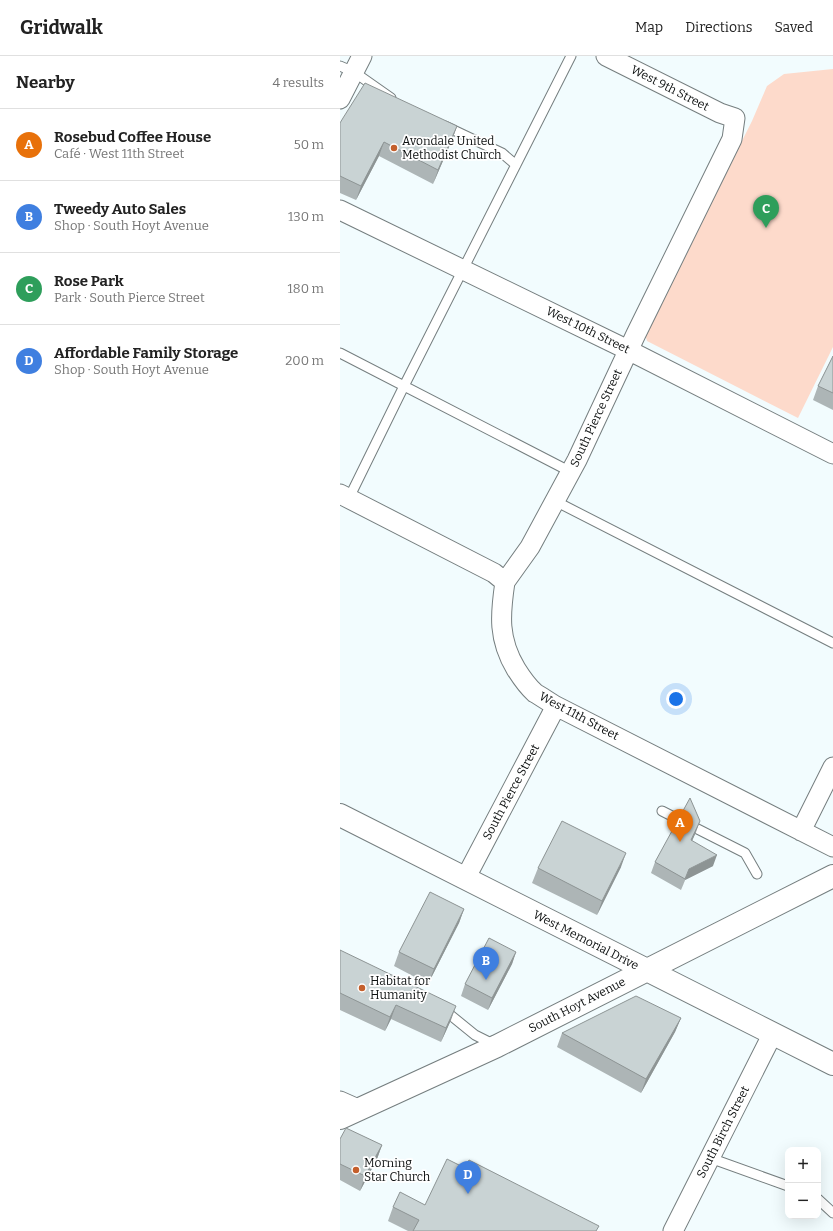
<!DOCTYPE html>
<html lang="en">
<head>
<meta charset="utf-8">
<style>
  :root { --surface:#fff; --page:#f2f2f2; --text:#222; --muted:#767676; --line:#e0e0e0; --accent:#0b8043 }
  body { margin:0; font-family:Bitter,serif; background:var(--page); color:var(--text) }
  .controls { position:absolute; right:12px; bottom:12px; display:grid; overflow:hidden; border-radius:8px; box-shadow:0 4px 16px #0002 }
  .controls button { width:36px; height:36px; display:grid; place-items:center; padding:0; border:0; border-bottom:1px solid var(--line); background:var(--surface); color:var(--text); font:20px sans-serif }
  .you { position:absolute; left:336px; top:643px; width:14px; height:14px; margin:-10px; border:3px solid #fff; border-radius:50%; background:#1a73e8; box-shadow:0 0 0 6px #1a73e833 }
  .badge { display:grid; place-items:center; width:26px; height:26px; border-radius:50%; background:var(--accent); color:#fff; font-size:13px; font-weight:700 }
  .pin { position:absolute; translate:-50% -33px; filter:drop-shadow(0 1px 2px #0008) }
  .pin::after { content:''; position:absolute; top:21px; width:14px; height:12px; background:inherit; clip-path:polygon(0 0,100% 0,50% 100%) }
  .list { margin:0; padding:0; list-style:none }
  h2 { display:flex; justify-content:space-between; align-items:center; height:52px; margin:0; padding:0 16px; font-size:17px }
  h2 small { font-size:13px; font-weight:400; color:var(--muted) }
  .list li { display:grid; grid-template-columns:26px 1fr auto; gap:12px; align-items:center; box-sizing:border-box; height:72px; padding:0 16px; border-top:1px solid var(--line) }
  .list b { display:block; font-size:15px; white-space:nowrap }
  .list p { margin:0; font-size:13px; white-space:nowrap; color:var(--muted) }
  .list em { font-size:13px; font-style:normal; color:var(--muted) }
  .map { position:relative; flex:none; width:493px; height:1175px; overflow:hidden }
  header { display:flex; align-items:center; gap:24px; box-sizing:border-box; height:56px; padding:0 20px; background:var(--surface); border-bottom:1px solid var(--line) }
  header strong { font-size:19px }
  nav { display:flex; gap:22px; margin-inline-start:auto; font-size:14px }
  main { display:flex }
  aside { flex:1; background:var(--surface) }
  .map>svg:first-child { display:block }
  .green { fill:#fddacb }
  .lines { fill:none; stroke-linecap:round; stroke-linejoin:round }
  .lane-casing { stroke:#757e7f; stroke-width:11 }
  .street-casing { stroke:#757e7f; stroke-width:21 }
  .secondary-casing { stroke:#757e7f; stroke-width:24 }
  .lane { stroke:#fff; stroke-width:9 }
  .street { stroke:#fff; stroke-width:19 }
  .secondary { stroke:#fff; stroke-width:22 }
  .wall { fill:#adb5b6 }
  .shaded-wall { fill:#8d9494 }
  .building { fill:#c9d3d4; stroke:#8d9494 }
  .poi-dot { fill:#c45f2c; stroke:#fff; stroke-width:1.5 }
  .labels { text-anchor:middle; stroke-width:3.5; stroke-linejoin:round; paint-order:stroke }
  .street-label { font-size:12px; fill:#0d1010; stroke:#fff }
  .poi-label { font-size:12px; fill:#0d1010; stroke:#fff; text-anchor:start }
</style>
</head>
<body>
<header>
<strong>Gridwalk</strong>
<nav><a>Map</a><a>Directions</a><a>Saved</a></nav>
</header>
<main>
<aside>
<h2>Nearby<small>4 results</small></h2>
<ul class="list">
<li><span class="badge" style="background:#e8710a">A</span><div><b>Rosebud Coffee House</b><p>Café · West 11th Street</p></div><em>50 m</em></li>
<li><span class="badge" style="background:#3f7fe0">B</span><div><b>Tweedy Auto Sales</b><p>Shop · South Hoyt Avenue</p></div><em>130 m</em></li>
<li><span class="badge" style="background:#2e9e5b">C</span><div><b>Rose Park</b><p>Park · South Pierce Street</p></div><em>180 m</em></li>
<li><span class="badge" style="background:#3f7fe0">D</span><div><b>Affordable Family Storage</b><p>Shop · South Hoyt Avenue</p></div><em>200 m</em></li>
</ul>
</aside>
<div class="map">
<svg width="493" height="1175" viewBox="0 0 493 1175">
  <rect width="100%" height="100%" fill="#f2fcfe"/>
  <path class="green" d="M493,13V291L458,362L307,285L305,278L412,65L427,30L444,18Z"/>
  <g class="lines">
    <g class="lane-casing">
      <path id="lane" d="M0,10L14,16L51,42
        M105,70L162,97L176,109
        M0,297L231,416
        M9,442L64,330L231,0
        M215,445L493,587
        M322,755L405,797L417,818
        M103,953L135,979L155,989
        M370,1102L448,1130
        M478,1143L493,1157"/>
    </g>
    <g class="street-casing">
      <path id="street" d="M0,43L22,0
        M0,154L288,294L493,398
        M0,438L154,517L165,526C160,559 158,583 176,613C181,621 187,630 195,637C202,641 209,646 216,650L493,791
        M165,526L190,491L237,404L296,278L392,83L395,62L380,57L266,0
        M461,775L493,711
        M125,823L216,650
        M0,1045L18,1053
        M333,1175L433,977"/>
    </g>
    <g class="secondary-casing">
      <path id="secondary" d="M0,759L493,1008
        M0,1062L157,990L493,820"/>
    </g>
    <use href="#lane" class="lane"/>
    <use href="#street" class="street"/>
    <use href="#secondary" class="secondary"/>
  </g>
  <path class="wall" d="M0,67L117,70L112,84L93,128L39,100L16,144L0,137Z
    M493,300V354L473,344L478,330Z
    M356,776L352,785L373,810L345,824L341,834L311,817L315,806Z
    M281,811L257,859L192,827L198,812Z
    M124,853L119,867L88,928L54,910L59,896Z
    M0,894L111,964L101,986L51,963L45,975L0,954Z
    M176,896L172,908L148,954L121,940L125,928Z
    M341,962L335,976L301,1037L217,991L222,977Z
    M0,1083L42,1089L37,1103L20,1135L0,1124Z
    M125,1112L257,1175H68L48,1165L53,1151L85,1149Z"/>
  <path class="shaded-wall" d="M117,70L112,84L93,128L98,114Z
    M44,86L39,100L16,144L21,130Z
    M360,765L356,776L347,796L351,784Z
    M286,797L281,811L257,859L262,845Z
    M377,799L373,810L345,824L341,834L349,813Z
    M124,853L119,867L88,928L94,913Z
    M176,896L172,908L148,954L152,942Z
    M56,949L51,963L45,975L50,961Z
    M116,950L111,964L101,986L106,972Z
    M341,962L335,976L301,1037L306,1023Z
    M42,1089L37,1103L20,1135L25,1120Z"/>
  <path class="building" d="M25,27L117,70L98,114L44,86L21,130L0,120V67L3,62Z
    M493,300V337L478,330Z
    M350,742L360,765L351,784L377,799L349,813L345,823L315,806Z
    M222,765L286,797L262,845L198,812Z
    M90,836L124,853L94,913L59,896Z
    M149,882L176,896L152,942L125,928Z
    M0,894L116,950L106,972L56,949L50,961L0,937Z
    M296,940L341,962L306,1023L222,977Z
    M6,1072L42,1089L25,1120L0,1108V1083Z
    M107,1103L125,1112L129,1104L259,1170L256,1175H73L79,1164L53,1151L60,1136L85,1149Z"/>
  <g class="poi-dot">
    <circle cx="54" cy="92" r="4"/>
    <circle cx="22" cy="932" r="4"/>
    <circle cx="16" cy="1114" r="4"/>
  </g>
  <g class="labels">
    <g class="street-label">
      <text transform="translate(330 32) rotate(27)" y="4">West 9th Street</text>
      <text transform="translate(248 274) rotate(26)" y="4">West 10th Street</text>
      <text transform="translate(256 362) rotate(-65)" y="4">South Pierce Street</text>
      <text transform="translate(239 660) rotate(28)" y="4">West 11th Street</text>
      <text transform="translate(171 736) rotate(-62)" y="4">South Pierce Street</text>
      <text transform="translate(246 884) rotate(27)" y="4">West Memorial Drive</text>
      <text transform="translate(237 949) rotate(-27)" y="4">South Hoyt Avenue</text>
      <text transform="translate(383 1076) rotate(-63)" y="4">South Birch Street</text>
    </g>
    <g class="poi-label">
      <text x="62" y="89">Avondale United<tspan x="62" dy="14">Methodist Church</tspan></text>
      <text x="30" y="929">Habitat for<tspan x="30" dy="14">Humanity</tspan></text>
      <text x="24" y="1111">Morning<tspan x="24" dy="14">Star Church</tspan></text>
    </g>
  </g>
</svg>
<div class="controls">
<button>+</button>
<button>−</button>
</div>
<div class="you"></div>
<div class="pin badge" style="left:340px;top:786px;background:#e8710a">A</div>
<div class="pin badge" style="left:146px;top:924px;background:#3f7fe0">B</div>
<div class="pin badge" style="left:426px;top:172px;background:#2e9e5b">C</div>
<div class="pin badge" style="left:128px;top:1138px;background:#3f7fe0">D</div>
</div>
</main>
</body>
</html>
